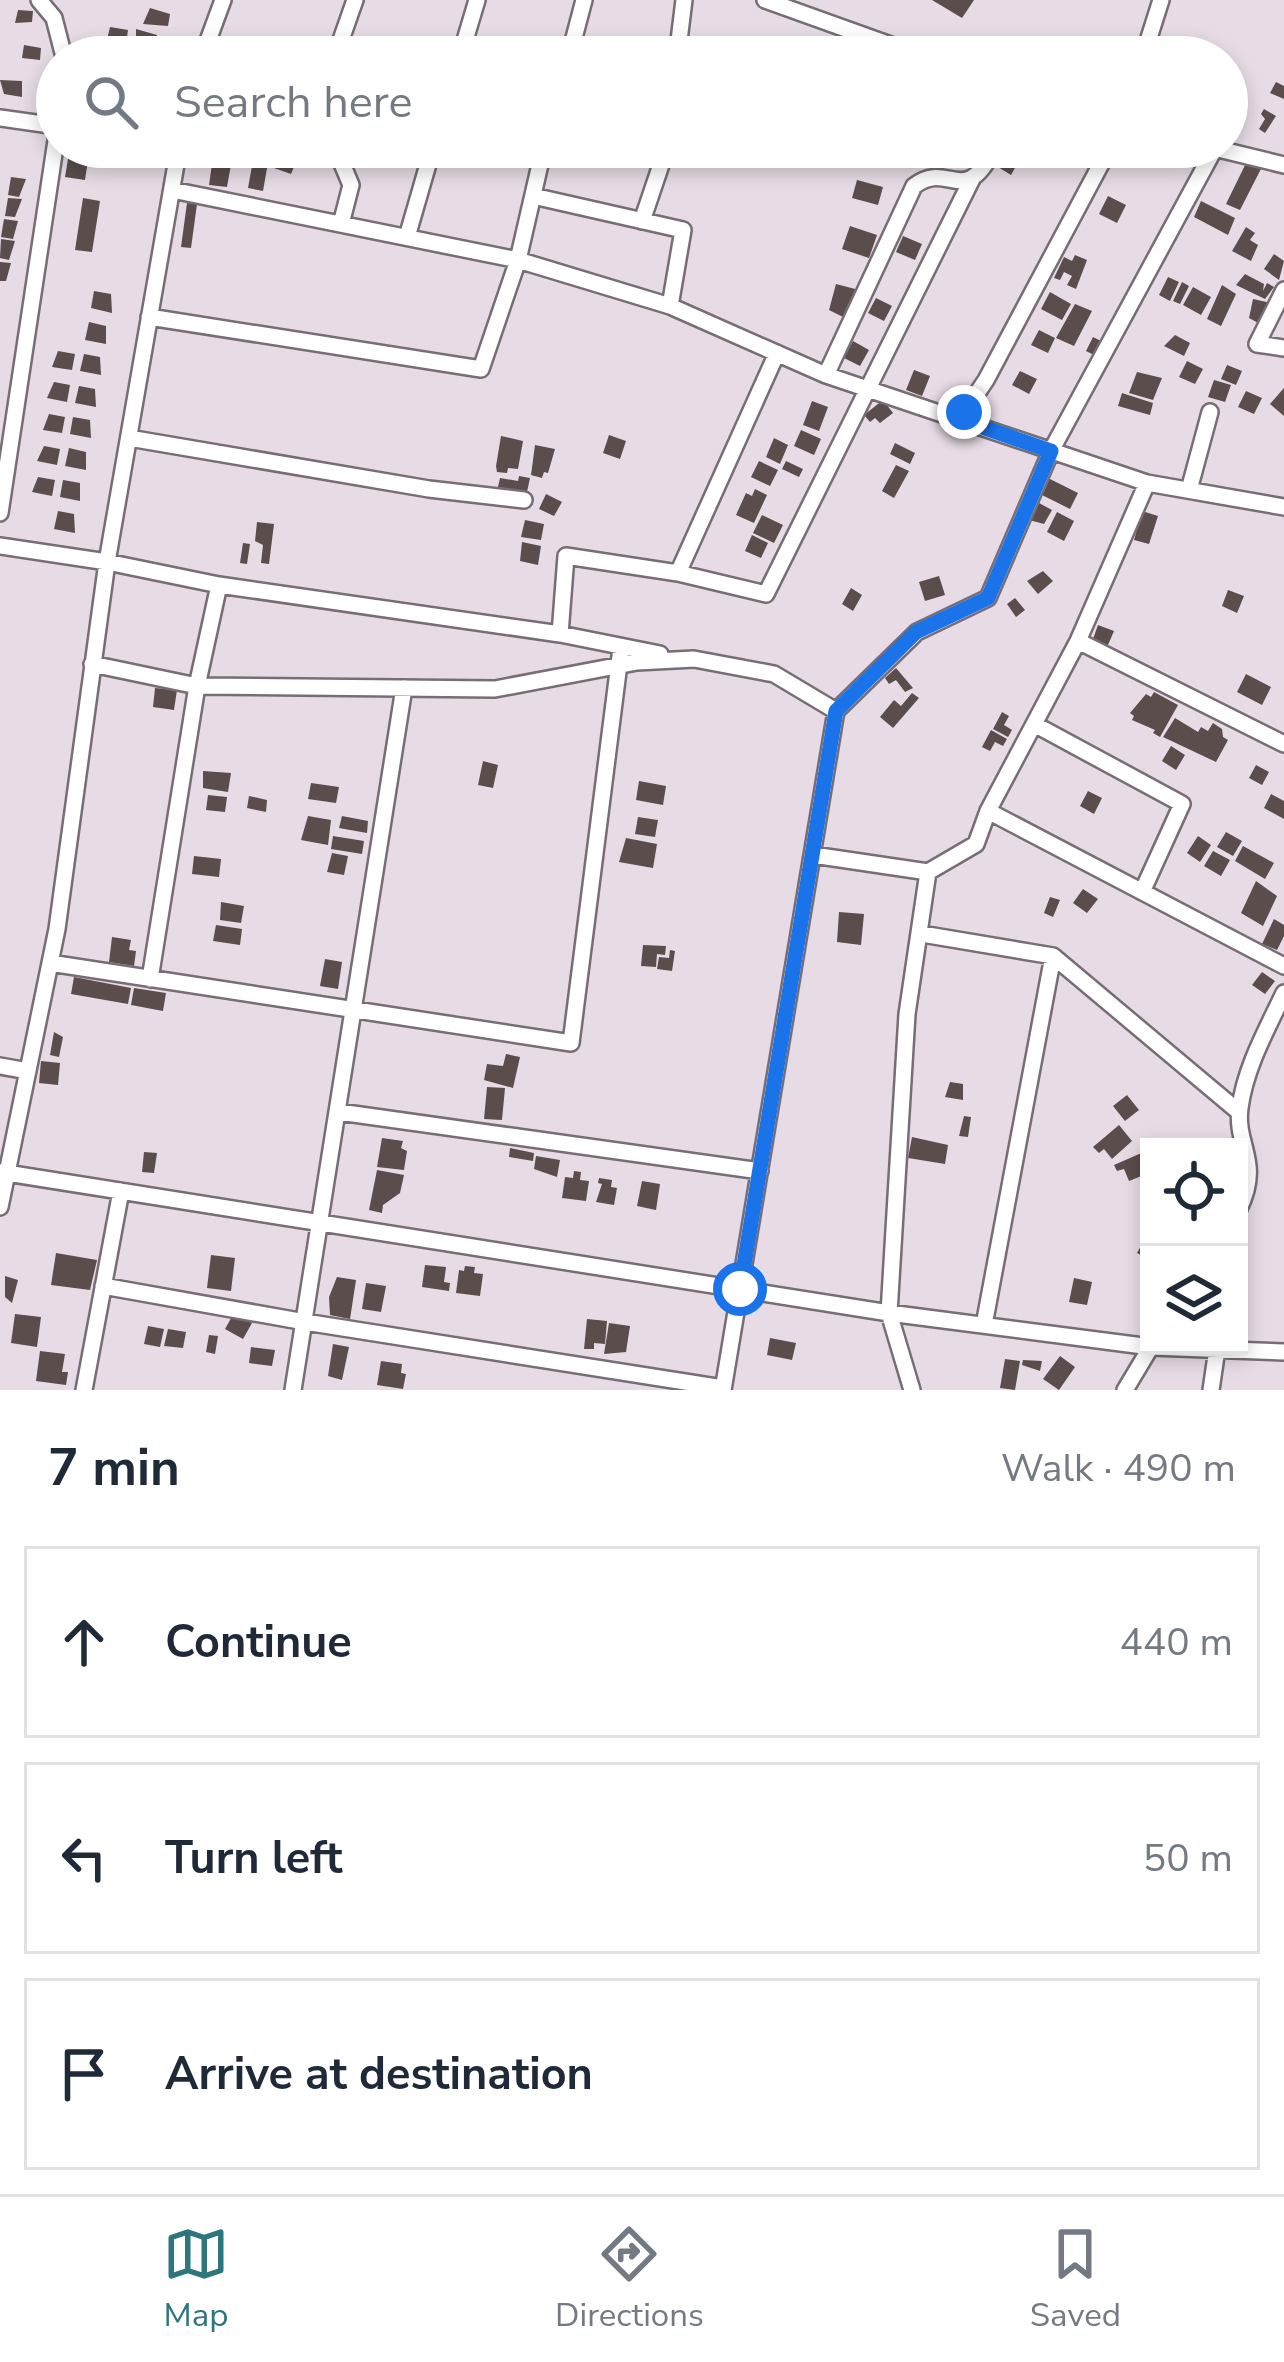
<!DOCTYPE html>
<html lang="en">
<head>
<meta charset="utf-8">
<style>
  :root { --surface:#fff; --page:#f2f2f3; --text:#1f2937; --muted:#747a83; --line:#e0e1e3; --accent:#2d767e }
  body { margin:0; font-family:"Nunito Sans",sans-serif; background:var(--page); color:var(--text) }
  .controls { position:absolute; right:36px; bottom:36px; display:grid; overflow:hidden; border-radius:0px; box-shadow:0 6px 18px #0003 }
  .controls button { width:108px; height:108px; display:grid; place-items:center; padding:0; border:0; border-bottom:3px solid var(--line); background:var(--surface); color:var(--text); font:60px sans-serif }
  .stop { position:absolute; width:36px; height:36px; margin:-27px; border:9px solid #1a73e8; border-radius:50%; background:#fff }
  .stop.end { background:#1a73e8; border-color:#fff; box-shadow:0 3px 12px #0008 }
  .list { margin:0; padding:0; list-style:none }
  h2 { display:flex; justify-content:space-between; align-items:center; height:156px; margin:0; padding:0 48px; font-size:51px }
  h2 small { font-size:39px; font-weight:400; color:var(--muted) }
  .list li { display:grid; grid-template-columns:78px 1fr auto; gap:36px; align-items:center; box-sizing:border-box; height:192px; margin:0 24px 24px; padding:0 24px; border:3px solid var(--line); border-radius:0px }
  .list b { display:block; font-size:45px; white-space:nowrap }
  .list em { font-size:39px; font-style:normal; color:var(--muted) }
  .icon { flex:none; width:66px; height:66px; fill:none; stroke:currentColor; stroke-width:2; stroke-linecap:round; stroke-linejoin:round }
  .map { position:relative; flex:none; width:1284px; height:1390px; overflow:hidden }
  .search { position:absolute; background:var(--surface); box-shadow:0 6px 18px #0003; left:36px; right:36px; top:36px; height:132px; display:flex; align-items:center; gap:30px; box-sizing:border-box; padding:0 42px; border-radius:66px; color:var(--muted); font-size:45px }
  .sheet { height:804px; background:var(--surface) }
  nav { display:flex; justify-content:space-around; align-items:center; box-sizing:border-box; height:168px; border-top:3px solid var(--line); background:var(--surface); font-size:33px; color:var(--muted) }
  nav a { display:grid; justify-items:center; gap:6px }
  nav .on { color:var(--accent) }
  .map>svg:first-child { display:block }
  .building { fill:#5a4d4c }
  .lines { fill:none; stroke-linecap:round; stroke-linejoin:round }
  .street-casing { stroke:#776d76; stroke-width:20 }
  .street { stroke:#fff; stroke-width:15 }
  .route { stroke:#1a73e8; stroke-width:15 }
</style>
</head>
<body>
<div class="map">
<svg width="1284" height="1390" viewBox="0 0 1284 1390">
  <rect width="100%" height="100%" fill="#e7dce6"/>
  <path class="building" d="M932,0H974L962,18Z
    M150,8L170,14L168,26L143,24Z
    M18,10L33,11L32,22L15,23Z
    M110,27L128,30L126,45L122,43L121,48L106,44Z
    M136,29L157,35L155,51L140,53L141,48L136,45Z
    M24,45L41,48L40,60L22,58Z
    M0,80L22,81V97L4,94Z
    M1276,82L1284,86V99L1270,93Z
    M1227,95L1245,106L1237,122L1227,115Z
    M1264,109L1276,116L1265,133L1259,129L1265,119L1261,114Z
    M70,147H90L85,180L65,177Z
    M255,149L270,151L263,191L248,188Z
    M214,150L233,153L227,187L209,185Z
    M1007,152L1020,159L1011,175L998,167Z
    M279,156L296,162L291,174L274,168Z
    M1249,157L1265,161L1240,210L1226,204Z
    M11,177L26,179L19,197L8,195Z
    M857,180L883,187L878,205L852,198Z
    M1108,196L1126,205L1117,223L1099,214Z
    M8,198L22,199L15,217L5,216Z
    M83,198L100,201L92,252L75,250Z
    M1201,201L1235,218L1228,235L1194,217Z
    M187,203L197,204L191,248L181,247Z
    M4,219L18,221L13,239L1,237Z
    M850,226L877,235L869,258L842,249Z
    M1246,227L1255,233L1250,240L1258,245L1251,261L1232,251Z
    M903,236L922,244L915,260L896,252Z
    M1,239L15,241L9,260L0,258Z
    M1274,254L1284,261L1279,280L1264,269Z
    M1075,255L1087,260L1076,289L1067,285L1072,276L1064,272L1060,280L1054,278L1064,257L1072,261Z
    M0,262L11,263L6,281H0Z
    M1245,274L1264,284L1263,291L1267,283L1274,287L1265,299L1236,285Z
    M1168,277L1179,282L1170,301L1159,295Z
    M1182,282L1189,286L1180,304L1173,301Z
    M836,284L859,290L845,318L829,310Z
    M1222,285L1236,294L1221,326L1207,319Z
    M1193,287L1211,297L1201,315L1183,305Z
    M94,291L111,294L112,313L91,308Z
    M1050,292L1071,304L1062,320L1041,309Z
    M876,298L892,306L884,321L868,313Z
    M1253,299L1271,303L1269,310L1265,309L1262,325L1249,318Z
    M1075,304L1092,311L1074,346L1056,338Z
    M89,322L106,326V344L85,340Z
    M1039,330L1055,338L1048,353L1031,345Z
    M1175,335L1190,343L1184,356L1164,346Z
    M1093,337L1101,341L1094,355L1086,351Z
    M853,341L869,350L860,366L844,358Z
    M58,351L75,354L72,370L52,367Z
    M84,354L100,357L101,375L80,371Z
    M1187,361L1203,369L1195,384L1179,377Z
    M1227,365L1242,371L1236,385L1221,379Z
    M914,370L930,376L922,396L906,390Z
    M1020,371L1037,379L1029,394L1012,385Z
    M1137,372L1162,378L1153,400L1129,393Z
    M1214,380L1231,385L1225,402L1208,397Z
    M54,382L70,385L67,402L47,398Z
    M79,386L95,389L96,407L75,403Z
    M1284,388V416L1270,404Z
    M1246,391L1262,398L1254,414L1238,407Z
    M1122,393L1153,403L1150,415L1118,406Z
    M883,400L893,413L880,423L875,418L870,422L864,415Z
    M812,401L828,407L819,431L803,425Z
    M49,414L65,417L62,433L43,430Z
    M73,417L90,420L91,438L70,434Z
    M801,430L821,439L814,455L794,446Z
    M609,435L626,441L620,459L603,453Z
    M501,436L523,441L518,469L508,468L507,473L497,472L496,466Z
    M774,438L788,445L780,464L766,457Z
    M895,443L915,453L910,464L890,454Z
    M535,445L555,449L548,473L544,472L542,478L531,475Z
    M44,446L60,449L57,465L37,461Z
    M69,448L86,452V470L65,466Z
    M759,461L778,470L770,486L751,477Z
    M786,461L803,469L799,477L782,469Z
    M896,465L909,471L894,498L882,491Z
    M519,476L530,478L527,492L498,487L500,478L518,481Z
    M38,477L55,480L52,496L32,492Z
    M1048,478L1078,493L1070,509L1040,494Z
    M63,480L80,483V501L60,497Z
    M755,489L767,495L754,523L736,515L746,493L752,496Z
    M546,494L562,502L554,516L539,509Z
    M1039,503L1052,510L1044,524L1029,520Z
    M58,511L74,514L75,533L54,529Z
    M1142,511L1158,516L1149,544L1134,540Z
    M1057,512L1074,521L1064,541L1047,532Z
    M762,515L783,525L774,543L753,533Z
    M525,520L544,524L541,540L521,537Z
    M257,522L274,524L269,564L261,563L263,545L255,541Z
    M752,535L768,543L761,558L745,551Z
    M522,542L541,546L538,565L520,561Z
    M243,543L250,544L247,564L240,563Z
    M1043,571L1053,581L1038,594L1027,581Z
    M939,576L945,595L925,601L919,582Z
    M851,588L862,595L853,611L842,604Z
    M1228,590L1244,596L1237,613L1222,606Z
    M1015,598L1025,610L1016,617L1007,604Z
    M1098,625L1114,631L1108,645L1093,639Z
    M896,668L913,688L905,692L896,680L889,684L885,678Z
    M1246,674L1271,687L1262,705L1237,692Z
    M155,688L177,690L174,710L153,707Z
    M1154,692L1178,705L1160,737L1153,733L1155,730L1132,720L1134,716L1130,713L1146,694L1151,697Z
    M912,693L919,698L893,728L880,717L894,700L901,706Z
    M1002,712L1009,716L1004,725L1012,730L1008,737L993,729Z
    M1175,718L1198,732L1201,727L1208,731L1213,723L1222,729L1223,737L1228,740L1216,762L1163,737Z
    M991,730L1007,739L1003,746L995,742L990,751L982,747Z
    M1171,746L1185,755L1176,770L1162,761Z
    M483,761L498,765L493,788L478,785Z
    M1256,765L1269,772L1262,785L1249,778Z
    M203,771L231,773L228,792L203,788Z
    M639,781L666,786L663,805L636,800Z
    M311,783L339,787L336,803L308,799Z
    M1088,791L1102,798L1094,814L1080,806Z
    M1271,794L1284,801V819L1264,808Z
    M208,795L227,797L225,812L206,810Z
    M249,796L267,800L266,812L247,808Z
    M308,816L331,820L328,845L301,840Z
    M342,816L368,821L367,833L339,828Z
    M638,817L658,820L655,837L635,834Z
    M1226,832L1242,841L1233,856L1217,847Z
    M333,836L364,841L362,854L331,849Z
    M1198,836L1211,845L1200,862L1187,853Z
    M626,838L657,844L653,868L619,862Z
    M1243,846L1274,863L1265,879L1235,861Z
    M1213,851L1230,860L1221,876L1204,866Z
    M332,853L348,856L344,875L327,872Z
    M194,856L221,859L219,877L192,874Z
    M1256,881L1277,896L1263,926L1241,913Z
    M1083,889L1098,899L1087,913L1073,903Z
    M1050,897L1060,900L1053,917L1044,913Z
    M221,902L244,906L241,923L220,920Z
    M839,912L864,914L861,945L837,942Z
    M1274,919L1284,925V936L1277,950L1262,944Z
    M216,925L242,929L240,945L213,941Z
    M112,937L131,940L129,950L136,951L134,966L109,962Z
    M643,945L666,946L665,955L657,954L656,967L641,966Z
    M670,950L675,951L672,971L657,969L659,957L669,958Z
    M325,959L342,962L338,989L320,986Z
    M1262,972L1275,981L1265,994L1252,985Z
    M74,977L131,988L128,1004L71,994Z
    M134,988L166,993L163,1011L131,1005Z
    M54,1032L63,1037L59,1057L50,1055Z
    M506,1054L520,1057L513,1088L484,1080L487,1064L503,1066Z
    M41,1061L60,1063L58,1085L39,1083Z
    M950,1082L963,1084V1100L945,1097Z
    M487,1087L505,1088L502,1120L484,1119Z
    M1127,1095L1139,1110L1125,1121L1113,1106Z
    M964,1116L971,1117L968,1137L959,1136Z
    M1119,1125L1132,1141L1112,1159L1104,1149L1099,1153L1093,1147Z
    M912,1137L948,1145L945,1164L908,1158Z
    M382,1138L403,1141L401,1148L407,1151L404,1170L377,1167Z
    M510,1148L534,1153L533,1161L509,1157Z
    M1146,1151L1149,1173L1129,1181L1124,1169L1117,1171L1114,1165Z
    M144,1152L157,1153L154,1173L142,1172Z
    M536,1156L560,1160L557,1177L534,1169Z
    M377,1170L404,1175L400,1193L383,1205L382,1213L369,1210Z
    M574,1171L581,1172L580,1180L589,1181L586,1201L562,1198L565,1177L573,1178Z
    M599,1178L612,1180L611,1187L617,1188L614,1205L596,1202L602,1184L598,1183Z
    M642,1181L660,1184L656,1210L637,1206Z
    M1149,1232V1259L1137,1253Z
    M56,1253L97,1260L90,1290L51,1285Z
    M211,1255L235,1258L231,1291L207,1288Z
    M425,1265L446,1267L444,1282L450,1283L449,1291L422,1287Z
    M465,1266L475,1267L474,1273L483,1274L480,1296L456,1293L459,1270L464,1271Z
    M5,1276L18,1280L12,1303L5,1297Z
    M337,1277L356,1280L350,1319L330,1315L329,1297Z
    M1074,1278L1092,1282L1087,1305L1069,1302Z
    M366,1283L386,1286L381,1312L362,1309Z
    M234,1313L252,1323L243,1339L225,1329Z
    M15,1314L41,1317L37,1347L11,1343Z
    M587,1319L607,1321L605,1344L594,1343V1349H584Z
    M609,1323L630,1326L626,1352L604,1354Z
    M148,1326L164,1329L160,1347L144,1344Z
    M168,1329L186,1332L183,1348L164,1346Z
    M209,1335L218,1336L215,1354L206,1352Z
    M770,1338L796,1343L792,1360L767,1355Z
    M333,1344L349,1347L342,1380L328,1376Z
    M251,1347L275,1350L272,1366L249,1363Z
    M40,1351L65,1354L62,1372H68L66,1385L36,1381Z
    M1060,1356L1075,1367L1059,1390L1043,1379Z
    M1005,1359L1020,1361L1015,1390L1000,1388Z
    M1023,1360L1042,1361L1040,1371L1022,1365Z
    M381,1361L402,1364L401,1373L406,1374L403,1389L377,1385Z"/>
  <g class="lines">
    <g class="street-casing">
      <path id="street" d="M39,0L54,18L64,57
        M765,0L924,57
        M202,57L223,0
        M335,57L355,0
        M460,57L477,0
        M569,57L584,0
        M677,57L684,0
        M1143,57L1161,0
        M0,118L57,126
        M335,147L351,185L341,224
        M1210,147L1284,165
        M172,190L518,260L670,306L826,375L1147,483L1284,507
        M533,196L683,230L670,306
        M642,221L667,147
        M407,237L433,147
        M1284,290L1257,344L1284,348
        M149,317L481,369L518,260L544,147
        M826,375L914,186C949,159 964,211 995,147
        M959,420L986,380L1110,147
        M129,438L429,489L524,500
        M1189,490L1210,412
        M0,513L57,134
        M0,546L107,562L219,585L560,634L660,654
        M678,573L777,353
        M560,634L566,556L678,573L766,594L972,179
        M1078,641L1284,744
        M92,664L197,686L495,689L637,662L694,659L774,674L836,711
        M1034,724L1182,804L1142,892
        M988,811L1284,966
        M813,855L928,872L976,844L988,811L1078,641L1147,483
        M922,934L1053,956L984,1325
        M1053,956L1239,1112
        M50,963L571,1043L621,648
        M150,979L197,686L219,585
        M0,1066L28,1071
        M339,1112L760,1171
        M0,1172L889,1313L1151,1347L1284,1352
        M0,1207L57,929L107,562L179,147
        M1239,1209C1262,1161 1235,1146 1240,1108C1245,1068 1267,1029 1284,993
        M103,1286L305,1322L723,1388
        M84,1390L121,1191
        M293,1390L404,688
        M723,1390L836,711L917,632L988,598L1051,451L1215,148
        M912,1390L889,1313L907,1014L928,872
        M1125,1390L1152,1345
        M1211,1390L1217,1349"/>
    </g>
    <use href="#street" class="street"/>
  </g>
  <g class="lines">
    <path class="route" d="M740,1289L836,711L916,632L988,598L1051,451L959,419L964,412"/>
  </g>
</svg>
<div class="controls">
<button><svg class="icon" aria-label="locate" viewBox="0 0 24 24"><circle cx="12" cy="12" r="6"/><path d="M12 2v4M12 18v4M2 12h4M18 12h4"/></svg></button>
<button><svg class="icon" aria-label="layers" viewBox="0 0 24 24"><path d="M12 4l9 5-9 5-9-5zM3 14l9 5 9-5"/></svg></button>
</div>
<div class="stop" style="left:740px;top:1289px"></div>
<div class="stop end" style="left:964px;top:412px"></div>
<div class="search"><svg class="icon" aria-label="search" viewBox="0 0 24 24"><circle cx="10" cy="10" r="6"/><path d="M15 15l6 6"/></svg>Search here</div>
</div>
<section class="sheet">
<h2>7 min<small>Walk · 490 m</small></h2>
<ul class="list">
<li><svg class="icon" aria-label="ahead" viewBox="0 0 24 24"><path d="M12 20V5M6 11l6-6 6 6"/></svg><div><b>Continue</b></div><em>440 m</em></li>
<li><svg class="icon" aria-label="left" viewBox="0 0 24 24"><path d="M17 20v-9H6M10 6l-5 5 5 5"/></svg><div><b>Turn left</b></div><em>50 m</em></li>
<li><svg class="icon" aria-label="arrive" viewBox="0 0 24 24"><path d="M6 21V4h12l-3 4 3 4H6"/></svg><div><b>Arrive at destination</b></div></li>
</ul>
</section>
<nav>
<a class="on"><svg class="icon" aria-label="map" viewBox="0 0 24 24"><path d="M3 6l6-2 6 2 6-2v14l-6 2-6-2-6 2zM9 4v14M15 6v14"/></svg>Map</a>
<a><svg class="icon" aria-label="directions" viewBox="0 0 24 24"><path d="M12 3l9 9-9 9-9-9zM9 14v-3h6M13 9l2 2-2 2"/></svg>Directions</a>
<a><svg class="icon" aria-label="saved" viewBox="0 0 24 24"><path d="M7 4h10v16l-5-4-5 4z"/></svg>Saved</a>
</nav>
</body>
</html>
